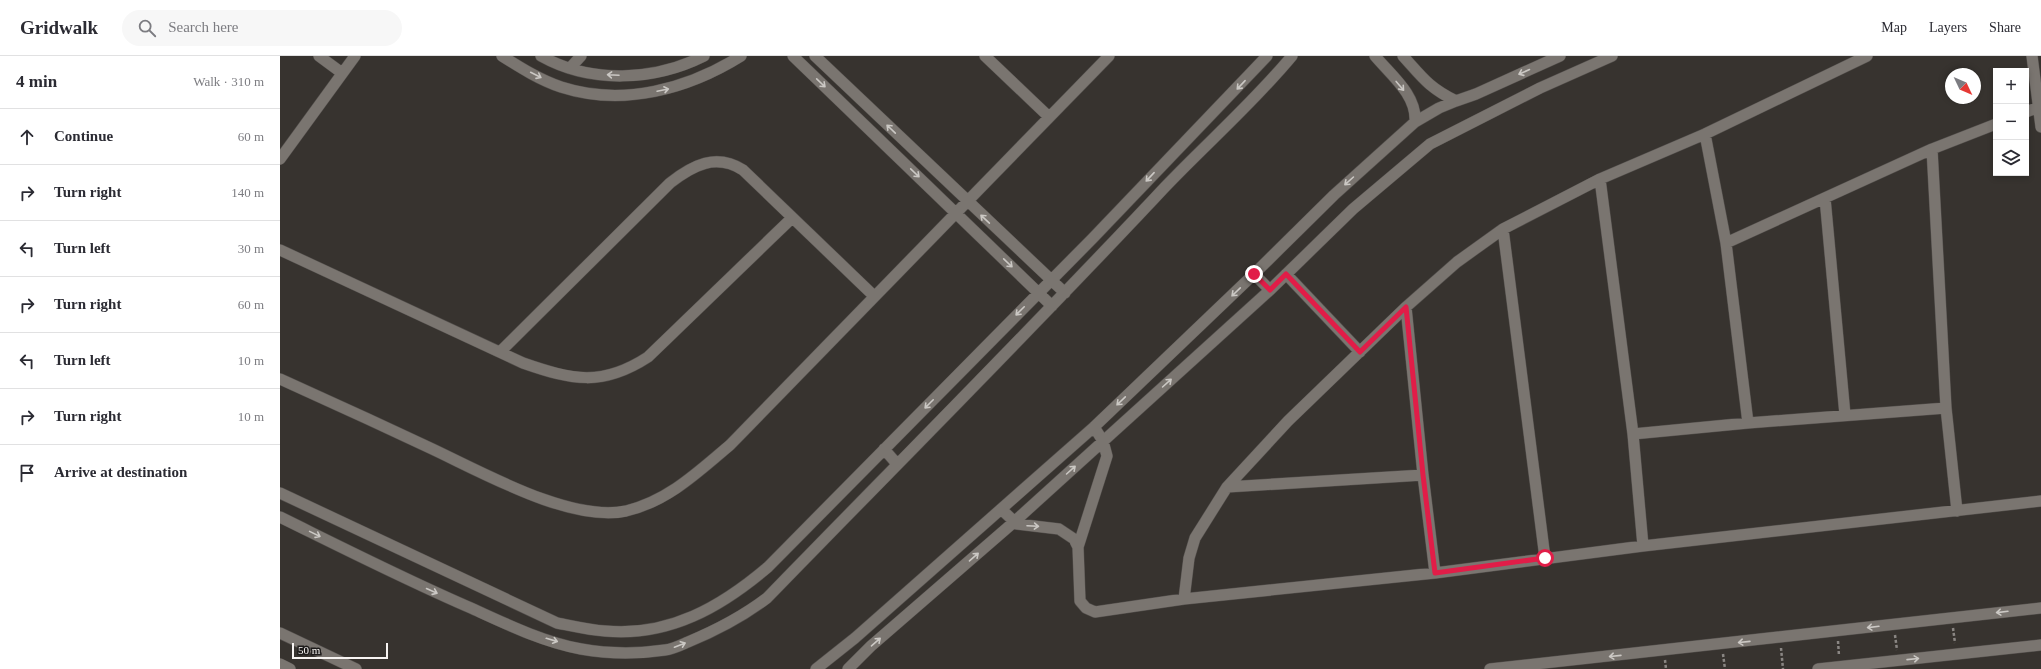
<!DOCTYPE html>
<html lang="en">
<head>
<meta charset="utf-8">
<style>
  :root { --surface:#fff; --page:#f7f7f7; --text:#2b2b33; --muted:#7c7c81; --line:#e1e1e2 }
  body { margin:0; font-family:"Times New Roman",serif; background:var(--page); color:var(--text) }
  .controls { position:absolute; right:12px; top:12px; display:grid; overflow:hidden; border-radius:0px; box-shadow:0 2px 6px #0003 }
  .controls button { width:36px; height:36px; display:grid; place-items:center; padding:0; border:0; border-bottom:1px solid var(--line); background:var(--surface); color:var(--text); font:20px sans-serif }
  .compass { position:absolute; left:1665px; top:12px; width:36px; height:36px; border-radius:50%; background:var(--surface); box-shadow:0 2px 6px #0003; rotate:134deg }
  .scale { position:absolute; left:12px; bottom:10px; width:96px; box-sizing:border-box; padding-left:4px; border:2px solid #f7f4f2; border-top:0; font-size:11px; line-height:14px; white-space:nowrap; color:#f7f4f2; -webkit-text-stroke:3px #1d1b1a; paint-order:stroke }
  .stop { position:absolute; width:12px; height:12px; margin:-9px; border:3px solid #e11d48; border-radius:50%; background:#fff }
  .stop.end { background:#e11d48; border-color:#fff; box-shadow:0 1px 4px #0008 }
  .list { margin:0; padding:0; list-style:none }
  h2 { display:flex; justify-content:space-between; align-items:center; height:52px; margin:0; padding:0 16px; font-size:17px }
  h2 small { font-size:13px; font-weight:400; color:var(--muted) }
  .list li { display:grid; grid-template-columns:26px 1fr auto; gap:12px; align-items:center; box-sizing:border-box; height:56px; padding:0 16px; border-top:1px solid var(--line) }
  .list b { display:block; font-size:15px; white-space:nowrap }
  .list em { font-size:13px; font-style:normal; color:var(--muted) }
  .icon { flex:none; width:22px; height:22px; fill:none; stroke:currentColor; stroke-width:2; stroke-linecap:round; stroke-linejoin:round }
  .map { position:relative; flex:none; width:1761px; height:613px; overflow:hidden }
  header { display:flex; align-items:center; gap:24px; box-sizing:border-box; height:56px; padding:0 20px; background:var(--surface); border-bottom:1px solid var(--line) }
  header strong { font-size:19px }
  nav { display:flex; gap:22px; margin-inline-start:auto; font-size:14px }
  .search { width:280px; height:36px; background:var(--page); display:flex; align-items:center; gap:10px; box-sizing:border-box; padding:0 14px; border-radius:22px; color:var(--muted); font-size:15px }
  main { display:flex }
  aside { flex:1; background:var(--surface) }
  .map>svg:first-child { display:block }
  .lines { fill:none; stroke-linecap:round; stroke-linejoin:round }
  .minor-casing { stroke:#534f4c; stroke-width:12 }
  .tertiary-casing { stroke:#534f4c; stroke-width:12 }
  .path { stroke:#8a8683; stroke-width:2.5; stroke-dasharray:3 2; stroke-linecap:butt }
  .minor { stroke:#7a7570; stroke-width:11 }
  .tertiary { stroke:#7a7570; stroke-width:11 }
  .oneway { stroke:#cbc8c4 }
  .route { stroke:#e11d48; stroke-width:5 }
</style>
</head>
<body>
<header>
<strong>Gridwalk</strong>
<div class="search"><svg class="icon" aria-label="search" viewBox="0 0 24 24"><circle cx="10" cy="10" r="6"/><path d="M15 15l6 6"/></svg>Search here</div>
<nav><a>Map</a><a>Layers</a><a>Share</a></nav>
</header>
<main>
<aside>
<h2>4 min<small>Walk · 310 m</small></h2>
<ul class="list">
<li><svg class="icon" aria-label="ahead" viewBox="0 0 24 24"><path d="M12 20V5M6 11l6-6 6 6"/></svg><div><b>Continue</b></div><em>60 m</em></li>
<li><svg class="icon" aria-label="right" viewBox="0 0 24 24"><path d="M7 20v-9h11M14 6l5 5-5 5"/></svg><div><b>Turn right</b></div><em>140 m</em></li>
<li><svg class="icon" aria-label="left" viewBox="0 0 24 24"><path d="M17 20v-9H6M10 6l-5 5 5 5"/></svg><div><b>Turn left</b></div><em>30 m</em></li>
<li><svg class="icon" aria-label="right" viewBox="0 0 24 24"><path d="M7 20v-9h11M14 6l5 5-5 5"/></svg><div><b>Turn right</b></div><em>60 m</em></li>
<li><svg class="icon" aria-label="left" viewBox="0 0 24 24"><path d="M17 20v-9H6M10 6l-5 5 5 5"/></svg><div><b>Turn left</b></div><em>10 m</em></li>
<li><svg class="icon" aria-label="right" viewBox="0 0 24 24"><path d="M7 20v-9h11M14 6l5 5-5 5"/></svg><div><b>Turn right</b></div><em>10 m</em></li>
<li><svg class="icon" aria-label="arrive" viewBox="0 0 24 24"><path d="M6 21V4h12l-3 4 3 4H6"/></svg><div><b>Arrive at destination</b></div></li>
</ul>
</aside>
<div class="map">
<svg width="1761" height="613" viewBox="0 0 1761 613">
  <rect width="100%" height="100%" fill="#37332f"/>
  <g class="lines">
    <g class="minor-casing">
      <path id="minor" d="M39,0L62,17
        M222,0C241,12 260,24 281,31C343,51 408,33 461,0
        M261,0C311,28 374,25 424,0
        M513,0L772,250
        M535,0L785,237
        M705,0L768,60
        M1123,0C1142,21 1149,32 1176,45L1196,38L1280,0
        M1752,0L1761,71
        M290,12L301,0
        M1746,56L1759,51
        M1135,66L1159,52L1176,45
        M1425,78L1446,187L1652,93L1716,68
        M0,103L75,0
        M1320,123L1353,378L1363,490
        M1545,142L1565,359
        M1223,173L1265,502
        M0,194L243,307C292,324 322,331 368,301L512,162
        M974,218L990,234
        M1006,218L1080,296
        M220,296L390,127C413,109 436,97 463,114L594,240
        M0,323C49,345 99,368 148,391C200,415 290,467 346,455C388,445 418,416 450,389L829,0
        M1666,352L1677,455
        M1468,367L1666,352L1652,93
        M814,371L823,385L827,400L798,491L800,545L806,552L815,556L904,543L1155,517L1363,490L1761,445
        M1353,378L1468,367L1446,187
        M604,393L617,408
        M1143,419L1155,517
        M947,431L1143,419L1126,251
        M0,437L277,567C293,570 309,574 325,575C389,581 441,551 488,511L812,183L987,0
        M721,453L737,468L779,473L794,483L798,491
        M0,461C63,492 126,524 191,552C226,568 263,586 301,593C329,598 358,598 385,594C393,593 401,589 408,586C437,574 462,561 487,542C620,405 755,270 885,131C927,87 973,47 1012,0
        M904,543L909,502L915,482L947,431L1008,365L1126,251L1177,206L1223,173L1320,123L1425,78L1587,0
        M536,613L575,582L814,371L974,218L1054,139L1135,66C1137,39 1111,19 1095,0
        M568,613L591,590L734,466L990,234L1073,153L1150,88L1260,32L1332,0"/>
    </g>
    <g class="tertiary-casing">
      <path id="tertiary" d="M0,577L76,613
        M0,608L10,613
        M1210,613L1761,552
        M1538,613L1761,589"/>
    </g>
    <path class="path" d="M1673,572L1675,587
      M1615,579L1617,594
      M1558,585L1559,600
      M1501,592L1503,613
      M1443,598L1445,613
      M1385,604L1386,613"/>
    <use href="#minor" class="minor"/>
    <use href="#tertiary" class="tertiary"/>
  </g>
  <defs><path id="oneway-shaft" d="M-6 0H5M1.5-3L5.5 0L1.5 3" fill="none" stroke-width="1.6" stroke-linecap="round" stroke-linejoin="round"/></defs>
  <g class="oneway">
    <use href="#oneway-shaft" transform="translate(1244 16) rotate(156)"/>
    <use href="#oneway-shaft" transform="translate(256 19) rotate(27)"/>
    <use href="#oneway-shaft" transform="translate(333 19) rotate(-177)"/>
    <use href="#oneway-shaft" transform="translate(541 27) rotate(44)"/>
    <use href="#oneway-shaft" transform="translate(961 29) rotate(133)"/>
    <use href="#oneway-shaft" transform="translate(1120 30) rotate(50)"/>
    <use href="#oneway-shaft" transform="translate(383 34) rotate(-12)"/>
    <use href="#oneway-shaft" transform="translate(611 73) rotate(-136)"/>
    <use href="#oneway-shaft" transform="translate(635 117) rotate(44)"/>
    <use href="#oneway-shaft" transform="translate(870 121) rotate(133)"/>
    <use href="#oneway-shaft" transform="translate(1069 125) rotate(138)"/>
    <use href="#oneway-shaft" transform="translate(705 163) rotate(-137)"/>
    <use href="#oneway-shaft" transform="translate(728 207) rotate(44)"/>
    <use href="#oneway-shaft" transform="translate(956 236) rotate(136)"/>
    <use href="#oneway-shaft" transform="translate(740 255) rotate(135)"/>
    <use href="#oneway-shaft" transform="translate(887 327) rotate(-42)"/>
    <use href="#oneway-shaft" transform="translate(841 345) rotate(136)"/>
    <use href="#oneway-shaft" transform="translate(649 348) rotate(135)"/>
    <use href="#oneway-shaft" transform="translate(791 414) rotate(-42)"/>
    <use href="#oneway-shaft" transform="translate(753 470) rotate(3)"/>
    <use href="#oneway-shaft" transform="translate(35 478) rotate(26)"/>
    <use href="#oneway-shaft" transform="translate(694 501) rotate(-41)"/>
    <use href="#oneway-shaft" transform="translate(152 535) rotate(24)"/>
    <use href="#oneway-shaft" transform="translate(1722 556) rotate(173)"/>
    <use href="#oneway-shaft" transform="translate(1593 571) rotate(173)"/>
    <use href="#oneway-shaft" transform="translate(272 584) rotate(16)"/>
    <use href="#oneway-shaft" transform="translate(596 586) rotate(-41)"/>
    <use href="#oneway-shaft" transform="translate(1464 586) rotate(174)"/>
    <use href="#oneway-shaft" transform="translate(400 589) rotate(-21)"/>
    <use href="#oneway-shaft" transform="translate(1335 600) rotate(174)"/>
    <use href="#oneway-shaft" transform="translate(1633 603) rotate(-6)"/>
  </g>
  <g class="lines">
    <path class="route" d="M974,218L990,234L1006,218L1080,296L1126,251L1143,419L1155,517L1265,502"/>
  </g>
</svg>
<div class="controls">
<button>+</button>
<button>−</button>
<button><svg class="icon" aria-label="layers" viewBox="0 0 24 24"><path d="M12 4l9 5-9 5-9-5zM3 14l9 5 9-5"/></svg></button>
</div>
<svg class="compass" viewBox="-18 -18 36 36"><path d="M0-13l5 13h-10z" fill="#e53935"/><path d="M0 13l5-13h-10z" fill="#7c7c81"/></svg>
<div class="scale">50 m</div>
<div class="stop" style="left:1265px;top:502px"></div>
<div class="stop end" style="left:974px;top:218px"></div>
</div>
</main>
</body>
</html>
